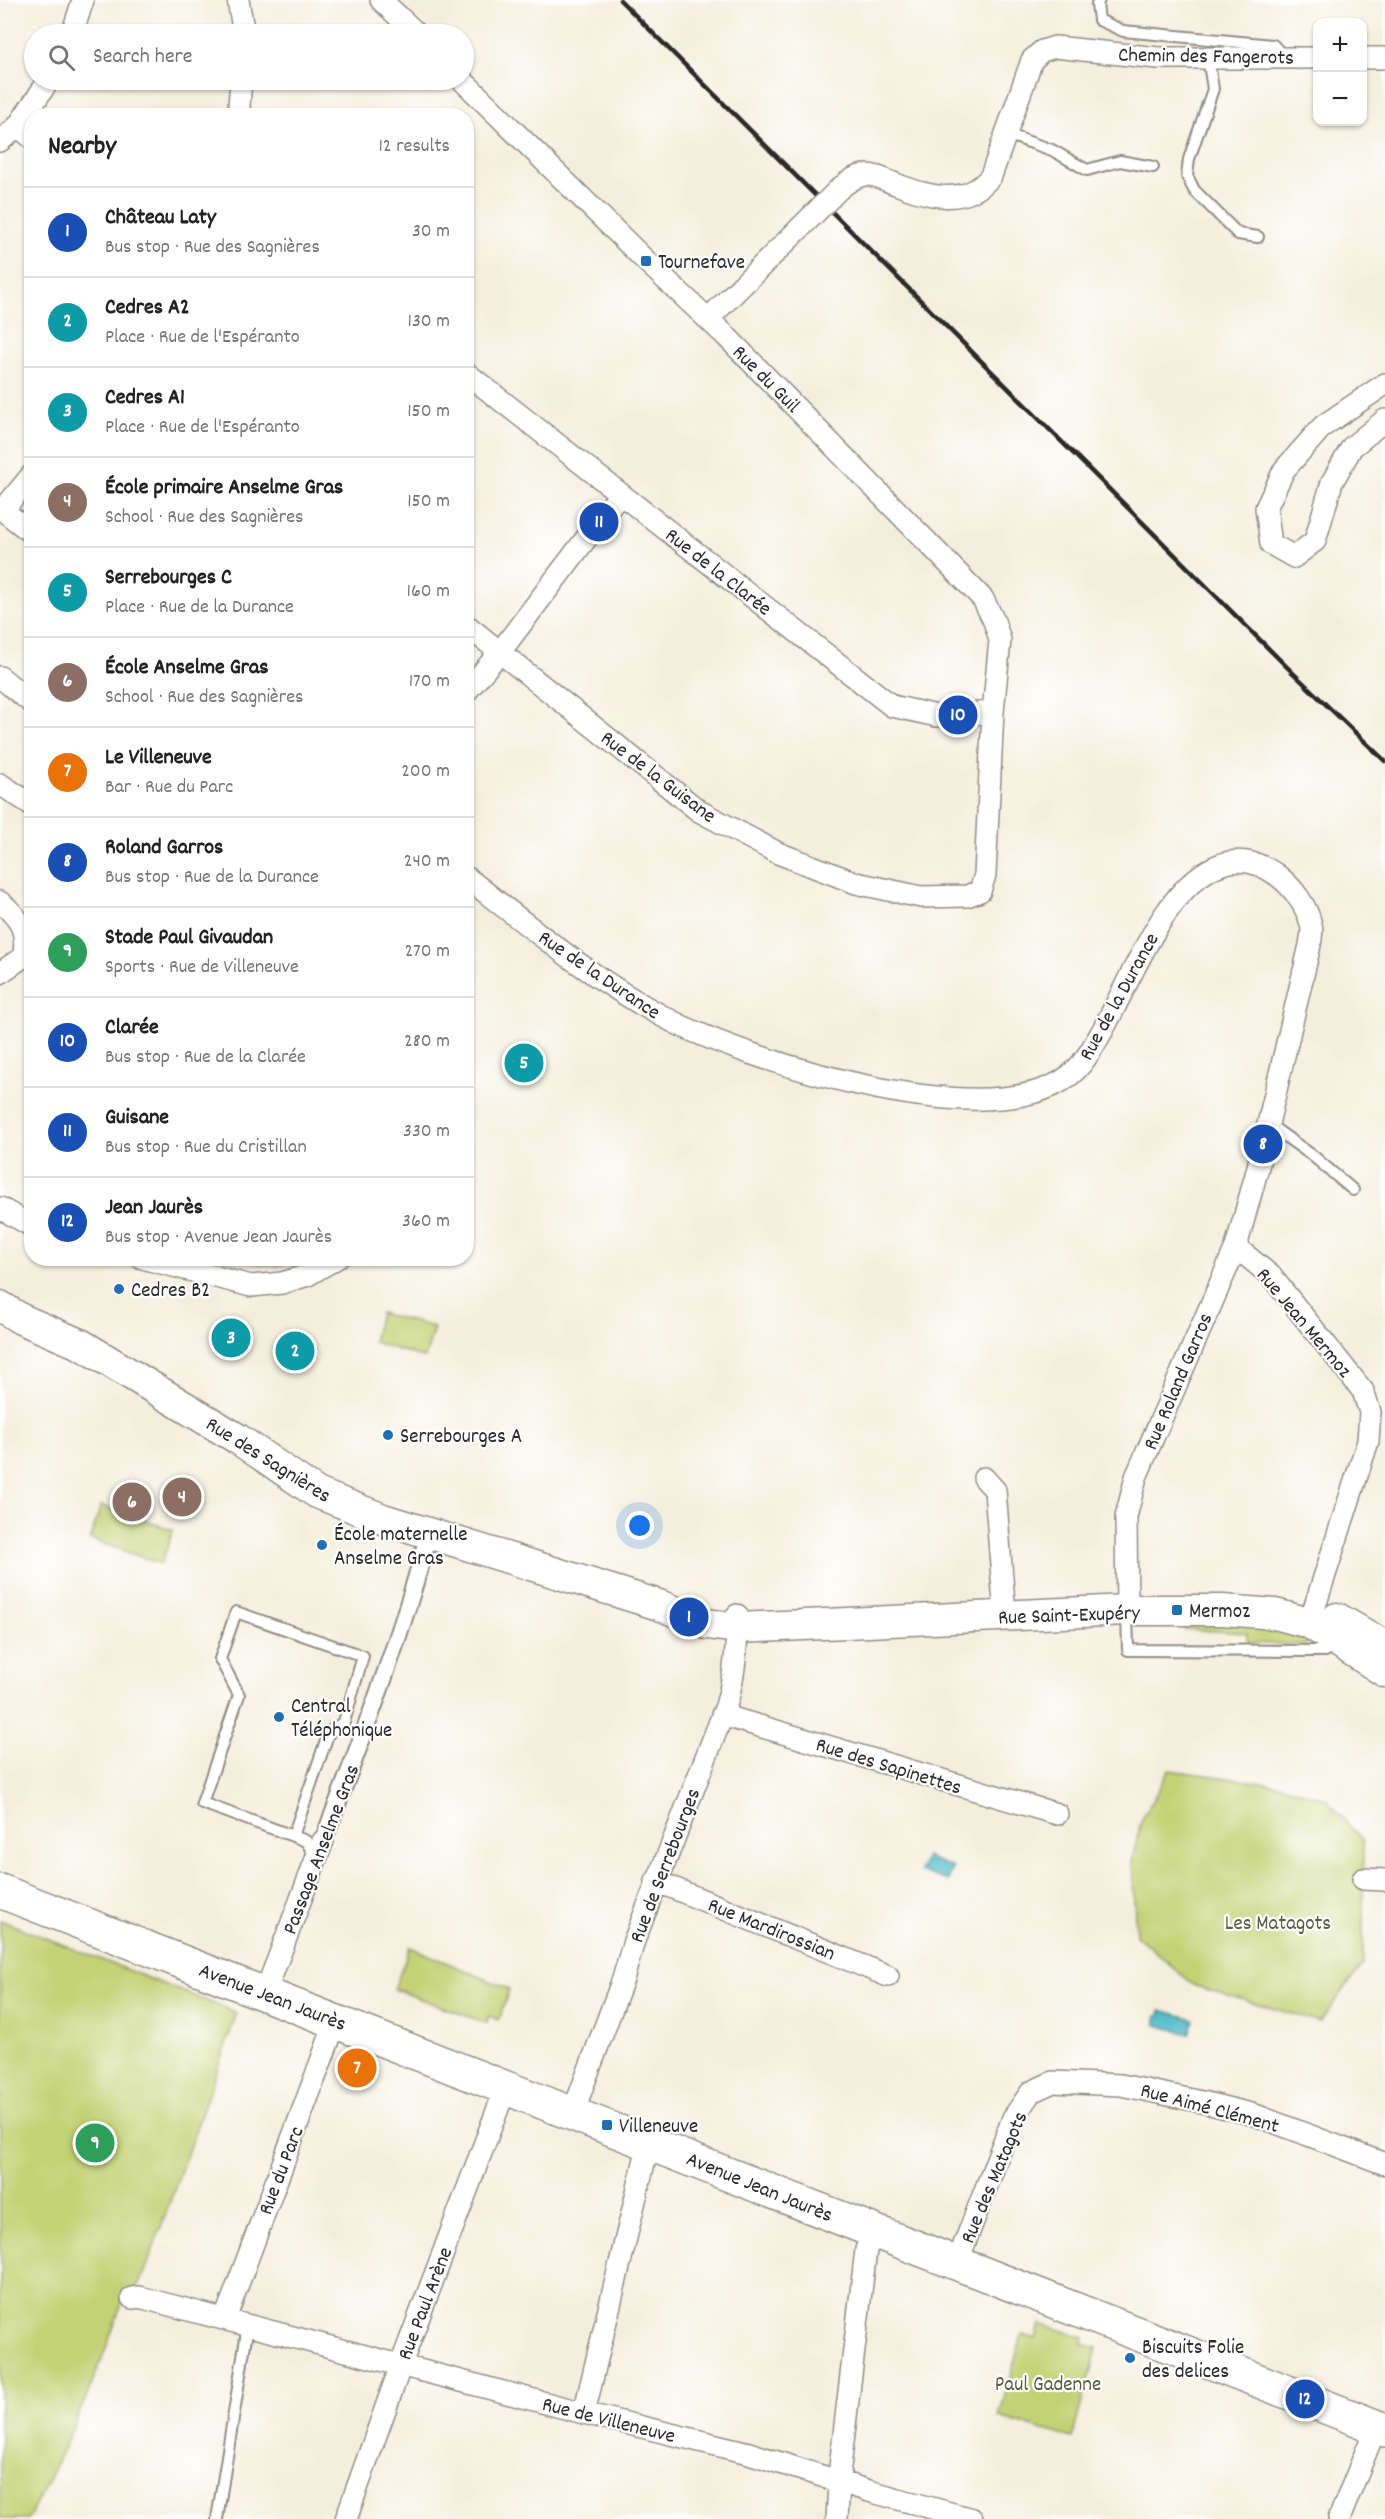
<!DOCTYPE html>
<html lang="en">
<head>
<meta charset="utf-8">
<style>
  :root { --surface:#fff; --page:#f2f2f2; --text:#222; --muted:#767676; --line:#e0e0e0; --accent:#7c3aed }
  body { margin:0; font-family:Dekko,sans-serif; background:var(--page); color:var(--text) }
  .controls { position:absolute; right:18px; top:18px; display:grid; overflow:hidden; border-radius:12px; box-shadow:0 2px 4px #0004 }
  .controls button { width:54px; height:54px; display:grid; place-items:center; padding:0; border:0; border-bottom:2px solid var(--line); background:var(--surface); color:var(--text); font:30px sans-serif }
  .you { position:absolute; left:640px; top:1526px; width:21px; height:21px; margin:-15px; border:4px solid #fff; border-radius:50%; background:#1a73e8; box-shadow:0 0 0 9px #1a73e833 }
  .badge { display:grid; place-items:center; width:39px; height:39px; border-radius:50%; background:var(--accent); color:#fff; font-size:20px; font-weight:700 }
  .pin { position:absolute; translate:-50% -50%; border:3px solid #fff; box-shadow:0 2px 6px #0006 }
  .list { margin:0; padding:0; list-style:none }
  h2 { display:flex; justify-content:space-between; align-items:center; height:78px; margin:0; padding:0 24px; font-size:26px }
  h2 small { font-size:20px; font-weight:400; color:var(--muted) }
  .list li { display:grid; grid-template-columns:39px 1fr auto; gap:18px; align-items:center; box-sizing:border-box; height:90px; padding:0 24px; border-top:2px solid var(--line) }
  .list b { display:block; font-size:22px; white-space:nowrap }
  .list p { margin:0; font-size:20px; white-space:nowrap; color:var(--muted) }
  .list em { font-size:20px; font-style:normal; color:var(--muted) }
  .icon { flex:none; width:33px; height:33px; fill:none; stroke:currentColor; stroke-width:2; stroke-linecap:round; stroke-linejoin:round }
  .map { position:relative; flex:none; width:1385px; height:2519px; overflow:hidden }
  .search { position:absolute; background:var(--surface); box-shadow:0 2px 4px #0004; left:24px; top:24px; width:450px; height:66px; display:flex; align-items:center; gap:15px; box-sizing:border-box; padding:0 21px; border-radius:33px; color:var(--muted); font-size:22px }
  .panel { position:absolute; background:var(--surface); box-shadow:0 2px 4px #0004; left:24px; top:108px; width:450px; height:1158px; border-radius:24px }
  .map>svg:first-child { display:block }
  .green { fill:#c3d275; stroke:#777e50; stroke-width:1.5 }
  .water { fill:#4ebac9; stroke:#3c727a; stroke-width:1.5 }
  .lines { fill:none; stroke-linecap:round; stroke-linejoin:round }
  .service-casing { stroke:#908d84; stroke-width:14 }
  .pedestrian-casing { stroke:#908d84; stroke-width:20 }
  .minor-casing { stroke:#908d84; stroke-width:24 }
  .secondary-casing { stroke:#908d84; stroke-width:33 }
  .primary-casing { stroke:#908d84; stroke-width:36 }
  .service { stroke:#fff; stroke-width:10 }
  .pedestrian { stroke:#fff; stroke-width:16 }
  .minor { stroke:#fff; stroke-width:21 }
  .secondary { stroke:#fff; stroke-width:30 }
  .primary { stroke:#fff; stroke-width:33 }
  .rail { stroke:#2b2b2b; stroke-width:4.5 }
  .minor-bridge-casing { stroke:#908d84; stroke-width:24; stroke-linecap:butt }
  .minor-bridge { stroke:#fff; stroke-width:21 }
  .poi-dot { fill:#1f6fb2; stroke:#fff; stroke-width:2 }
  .labels { text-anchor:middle; stroke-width:4.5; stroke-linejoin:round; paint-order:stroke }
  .street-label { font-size:21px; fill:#2b2b2b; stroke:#fff }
  .poi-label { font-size:21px; fill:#2b2b2b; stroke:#fff; text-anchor:start }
  .park-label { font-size:21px; fill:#595d41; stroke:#fff }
</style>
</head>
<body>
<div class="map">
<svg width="1385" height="2519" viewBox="0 0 1385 2519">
  <rect width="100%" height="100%" fill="#fff"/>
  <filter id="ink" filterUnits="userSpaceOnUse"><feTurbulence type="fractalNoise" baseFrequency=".0167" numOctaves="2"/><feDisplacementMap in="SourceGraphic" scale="12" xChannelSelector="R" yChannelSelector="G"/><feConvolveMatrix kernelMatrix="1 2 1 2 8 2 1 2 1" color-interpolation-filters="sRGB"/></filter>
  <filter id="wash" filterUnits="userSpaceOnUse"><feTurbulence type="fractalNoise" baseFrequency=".008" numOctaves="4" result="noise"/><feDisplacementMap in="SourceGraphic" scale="24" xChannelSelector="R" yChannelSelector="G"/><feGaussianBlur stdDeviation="1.35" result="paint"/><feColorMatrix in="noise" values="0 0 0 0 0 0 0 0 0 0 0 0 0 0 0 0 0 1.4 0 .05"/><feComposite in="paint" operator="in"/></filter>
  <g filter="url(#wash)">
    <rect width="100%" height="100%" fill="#f4efdd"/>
    <path class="green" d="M224,1259H301L278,1266Z
      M380,1313L434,1327L425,1358L373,1342Z
      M101,1506L173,1530L161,1564L90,1539Z
      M1184,1620L1259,1622L1309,1636L1310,1642L1306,1645L1248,1643L1246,1633L1184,1629Z
      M1169,1770L1281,1785L1326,1799L1363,1841V1964L1320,2022L1195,1986L1136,1935L1132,1861L1141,1821Z
      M0,1920L237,2013L145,2272L134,2292L125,2294C100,2371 66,2447 28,2519H0Z
      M410,1947L509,1989L499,2020L489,2016L486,2023L394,1989Z
      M1040,2324L1084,2337L1083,2344L1097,2348L1072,2438L999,2417L1022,2335L1036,2339Z"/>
    <path class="water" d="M926,1857L953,1868L948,1881L920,1871Z
      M1161,2010L1194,2019L1189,2034L1157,2025V2015H1160Z"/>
  </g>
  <g filter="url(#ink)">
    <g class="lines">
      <g class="service-casing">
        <path id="service" d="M1099,0L1097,4L1099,20L1123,31L1273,45L1285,58
          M1208,58L1213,89L1189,159L1187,176L1194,190L1238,234L1258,237
          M1006,134L1052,150L1087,170L1120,161L1153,167
          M1268,1124L1313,1156L1353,1190
          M1127,1611L1128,1650L1325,1651L1330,1639
          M293,1836L329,1732L344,1722L363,1656L236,1612L220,1659L239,1695L202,1803L293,1836L306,1841L316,1858
          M217,2519L248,2325"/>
      </g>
      <g class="pedestrian-casing">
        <path id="pedestrian" d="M323,1841C362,1739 401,1638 429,1533"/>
      </g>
      <g class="minor-casing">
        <path id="minor" d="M238,0L244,34
          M381,0L417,34
          M72,34L83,0
          M1362,58H1385
          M462,80L646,261L726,336L983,599L994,621L1000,640L993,712L985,875L980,891L967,896L921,897L856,883L778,853L699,811L466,625
          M240,116L239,106L241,80
          M18,126L32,138
          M0,141L18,126L49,80
          M840,188C848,182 855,176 865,175C875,174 887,181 896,184C928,197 967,207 991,176L1032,60L1042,51L1055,47L1158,58H1318
          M708,319L799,229
          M466,373L892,706L937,716L993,712
          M1385,384L1323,426L1284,470L1266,508L1271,544L1294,557L1315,541L1332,482L1352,447L1385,420
          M0,508L32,533
          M3,510L32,475
          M0,677L32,703
          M466,692L500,652L620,494
          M0,784L32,805
          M466,877C530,927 592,979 664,1017C743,1060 1017,1149 1082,1063C1123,1010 1156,886 1222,864C1262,851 1302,889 1311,924C1313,930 1311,939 1310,945L1257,1171L1236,1247L1136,1477L1126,1517L1127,1610
          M0,902C20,918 29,932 23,957L0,973
          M0,1208L32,1226
          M1236,1247L1271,1276L1363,1391L1370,1412L1368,1441L1314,1609L1321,1631
          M142,1258L251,1286L282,1283L308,1275L337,1258
          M984,1478L995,1490L1005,1616
          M722,1715L1057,1814
          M1363,1879L1385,1880
          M656,1881L888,1976
          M265,1993L323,1841
          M573,2112L623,1979L634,1941L726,1706C735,1673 737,1649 737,1615
          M957,2263L1013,2118L1031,2092L1053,2082L1121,2085L1202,2102L1255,2115L1385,2164
          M132,2298L139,2297L584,2413L749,2453L869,2491L972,2519
          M225,2319L336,2021
          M584,2413L649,2142
          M346,2519L406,2351L506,2087
          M837,2519L840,2467L866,2250L873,2231
          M1339,2519L1376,2427"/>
      </g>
      <g class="secondary-casing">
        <path id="secondary" d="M0,1306L21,1319L82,1345L238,1439L317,1493L383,1519L659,1605L707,1624L737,1628L1127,1610H1223L1275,1614L1309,1623L1385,1672
          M1337,1618L1385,1646"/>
      </g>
      <g class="primary-casing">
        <path id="primary" d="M0,1891L1385,2430"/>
      </g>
      <use href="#service" class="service"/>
      <use href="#pedestrian" class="pedestrian"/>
      <use href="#minor" class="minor"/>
      <use href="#secondary" class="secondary"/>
      <use href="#primary" class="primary"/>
      <path class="rail" d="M620,0L1292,672L1385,761"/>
      <g class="minor-bridge-casing">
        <path id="minor-bridge" d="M799,229L840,188"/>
      </g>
      <use href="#minor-bridge" class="minor-bridge"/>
    </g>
  </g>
  <g class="poi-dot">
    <rect x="640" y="255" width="12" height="12" rx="3"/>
    <circle cx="119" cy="1289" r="6"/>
    <circle cx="388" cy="1435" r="6"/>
    <circle cx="322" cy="1545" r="6"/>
    <rect x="1171" y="1604" width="12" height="12" rx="3"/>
    <circle cx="279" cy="1717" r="6"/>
    <rect x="601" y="2119" width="12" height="12" rx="3"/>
    <circle cx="1130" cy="2358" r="6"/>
  </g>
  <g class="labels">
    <g class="street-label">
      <text transform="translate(1206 55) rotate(1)" y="7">Chemin des Fangerots</text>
      <text transform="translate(767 378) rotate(45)" y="7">Rue du Guil</text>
      <text transform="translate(719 571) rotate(38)" y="7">Rue de la Clarée</text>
      <text transform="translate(659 776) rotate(37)" y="7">Rue de la Guisane</text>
      <text transform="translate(600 974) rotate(34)" y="7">Rue de la Durance</text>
      <text transform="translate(1118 996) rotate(-61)" y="7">Rue de la Durance</text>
      <text transform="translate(1305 1322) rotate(50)" y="7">Rue Jean Mermoz</text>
      <text transform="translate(1177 1381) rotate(-67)" y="7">Rue Roland Garros</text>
      <text transform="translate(269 1459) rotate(32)" y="7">Rue des Sagnières</text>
      <text transform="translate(1069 1614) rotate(-2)" y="7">Rue Saint-Exupéry</text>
      <text transform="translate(889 1765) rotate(17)" y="7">Rue des Sapinettes</text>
      <text transform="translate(320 1849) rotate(-69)" y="7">Passage Anselme Gras</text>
      <text transform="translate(664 1865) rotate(-69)" y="7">Rue de Serrebourges</text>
      <text transform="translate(772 1928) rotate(22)" y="7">Rue Mardirossian</text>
      <text transform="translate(273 1996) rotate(21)" y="7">Avenue Jean Jaurès</text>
      <text transform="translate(1210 2107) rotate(15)" y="7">Rue Aimé Clément</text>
      <text transform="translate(280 2170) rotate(-69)" y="7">Rue du Parc</text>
      <text transform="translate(993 2177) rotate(-67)" y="7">Rue des Matagots</text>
      <text transform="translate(760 2186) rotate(22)" y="7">Avenue Jean Jaurès</text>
      <text transform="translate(424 2303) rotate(-69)" y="7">Rue Paul Arène</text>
      <text transform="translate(609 2419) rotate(14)" y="7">Rue de Villeneuve</text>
    </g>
    <g class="poi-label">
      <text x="658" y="268">Tournefave</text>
      <text x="131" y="1296">Cedres B2</text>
      <text x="400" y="1442">Serrebourges A</text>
      <text x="334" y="1540">École maternelle<tspan x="334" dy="24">Anselme Gras</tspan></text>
      <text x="1189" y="1617">Mermoz</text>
      <text x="291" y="1712">Central<tspan x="291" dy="24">Téléphonique</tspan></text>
      <text x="619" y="2132">Villeneuve</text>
      <text x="1142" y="2353">Biscuits Folie<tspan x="1142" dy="24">des delices</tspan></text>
    </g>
    <g class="park-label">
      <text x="1278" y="1929">Les Matagots</text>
      <text x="1048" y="2390">Paul Gadenne</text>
    </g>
  </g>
</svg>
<div class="controls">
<button>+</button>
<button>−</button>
</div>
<div class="you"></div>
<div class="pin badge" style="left:689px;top:1617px;background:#1a4fb4">1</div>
<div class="pin badge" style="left:295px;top:1351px;background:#0f9aa8">2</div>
<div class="pin badge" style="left:231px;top:1338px;background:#0f9aa8">3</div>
<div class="pin badge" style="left:182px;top:1497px;background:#8d6e63">4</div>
<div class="pin badge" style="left:524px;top:1063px;background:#0f9aa8">5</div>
<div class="pin badge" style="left:132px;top:1502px;background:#8d6e63">6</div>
<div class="pin badge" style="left:357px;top:2068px;background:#e8710a">7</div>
<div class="pin badge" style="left:1263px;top:1144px;background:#1a4fb4">8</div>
<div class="pin badge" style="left:95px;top:2143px;background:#2e9e5b">9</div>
<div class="pin badge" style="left:958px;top:715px;background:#1a4fb4">10</div>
<div class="pin badge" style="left:599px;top:522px;background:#1a4fb4">11</div>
<div class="pin badge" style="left:1305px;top:2399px;background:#1a4fb4">12</div>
<div class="search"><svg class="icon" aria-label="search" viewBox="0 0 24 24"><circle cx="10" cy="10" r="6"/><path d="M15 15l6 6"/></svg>Search here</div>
<section class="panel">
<h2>Nearby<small>12 results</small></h2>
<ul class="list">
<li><span class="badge" style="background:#1a4fb4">1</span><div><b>Château Laty</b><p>Bus stop · Rue des Sagnières</p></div><em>30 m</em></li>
<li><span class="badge" style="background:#0f9aa8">2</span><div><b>Cedres A2</b><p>Place · Rue de l'Espéranto</p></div><em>130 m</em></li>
<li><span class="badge" style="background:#0f9aa8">3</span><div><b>Cedres A1</b><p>Place · Rue de l'Espéranto</p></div><em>150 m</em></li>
<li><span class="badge" style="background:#8d6e63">4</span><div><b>École primaire Anselme Gras</b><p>School · Rue des Sagnières</p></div><em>150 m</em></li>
<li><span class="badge" style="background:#0f9aa8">5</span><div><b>Serrebourges C</b><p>Place · Rue de la Durance</p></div><em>160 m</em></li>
<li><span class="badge" style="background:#8d6e63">6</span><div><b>École Anselme Gras</b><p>School · Rue des Sagnières</p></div><em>170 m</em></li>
<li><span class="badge" style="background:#e8710a">7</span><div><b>Le Villeneuve</b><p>Bar · Rue du Parc</p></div><em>200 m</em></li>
<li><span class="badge" style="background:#1a4fb4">8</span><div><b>Roland Garros</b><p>Bus stop · Rue de la Durance</p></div><em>240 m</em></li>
<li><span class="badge" style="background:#2e9e5b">9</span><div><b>Stade Paul Givaudan</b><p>Sports · Rue de Villeneuve</p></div><em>270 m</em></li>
<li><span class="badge" style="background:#1a4fb4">10</span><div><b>Clarée</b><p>Bus stop · Rue de la Clarée</p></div><em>280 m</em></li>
<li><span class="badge" style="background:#1a4fb4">11</span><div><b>Guisane</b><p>Bus stop · Rue du Cristillan</p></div><em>330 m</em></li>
<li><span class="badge" style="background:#1a4fb4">12</span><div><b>Jean Jaurès</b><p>Bus stop · Avenue Jean Jaurès</p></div><em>360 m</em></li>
</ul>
</section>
</div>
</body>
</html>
